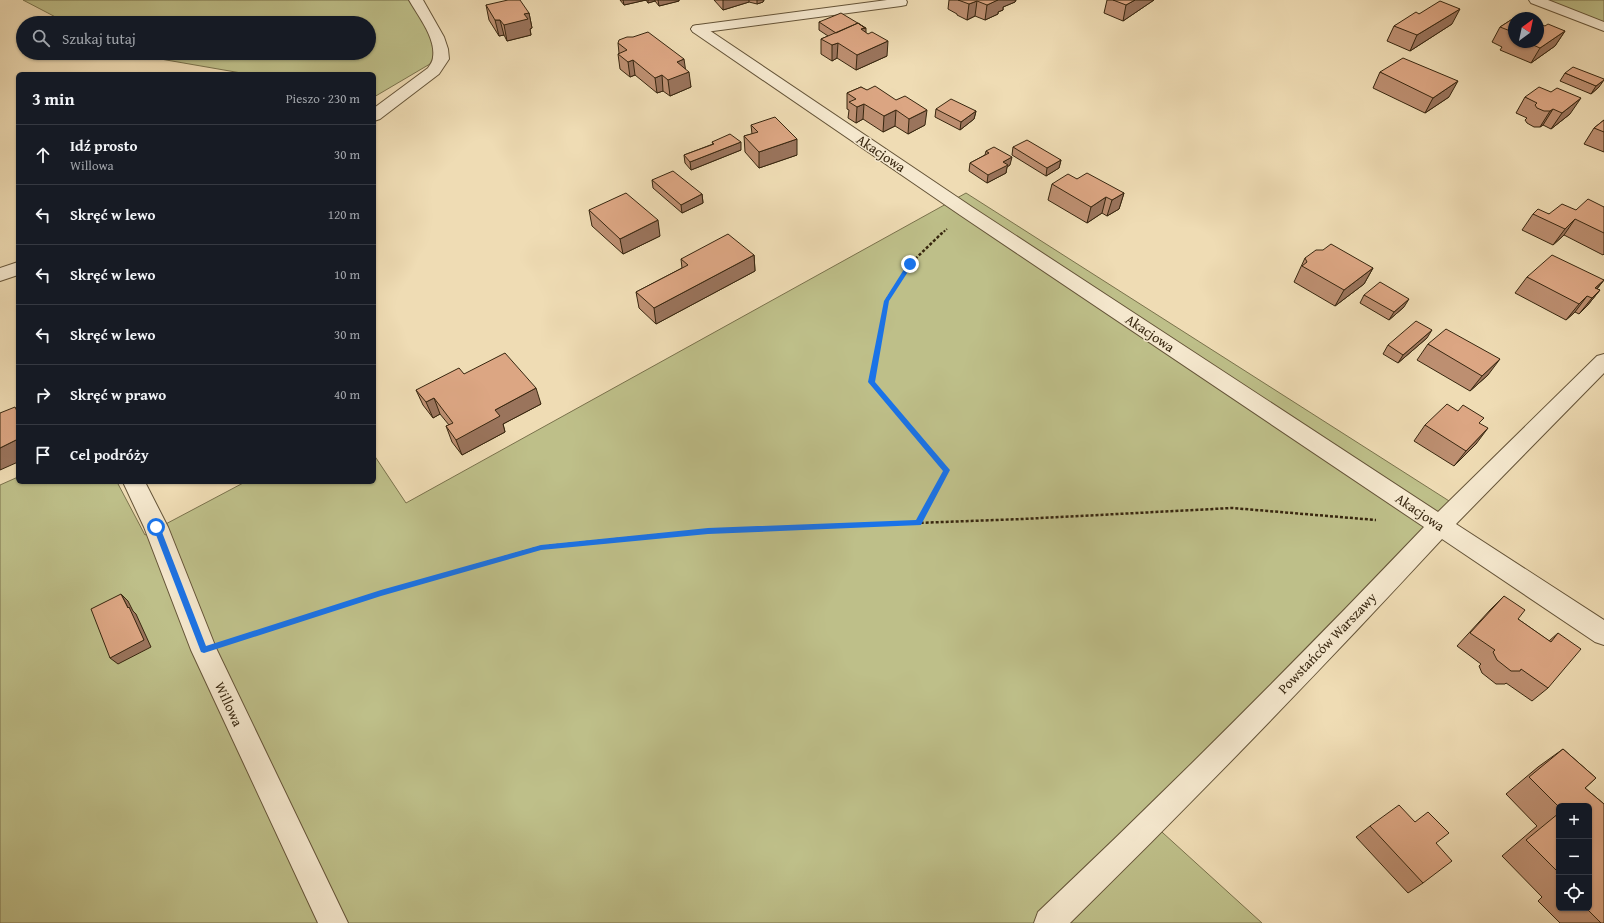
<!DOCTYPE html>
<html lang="pl">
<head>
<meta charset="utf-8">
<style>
  :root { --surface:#171b24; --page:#242831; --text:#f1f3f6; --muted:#9ea1a6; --line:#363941 }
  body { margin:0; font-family:"Gentium Book Plus",serif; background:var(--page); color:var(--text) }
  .controls { position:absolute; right:12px; bottom:12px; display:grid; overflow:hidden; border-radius:6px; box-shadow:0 1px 3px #0004 }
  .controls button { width:36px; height:36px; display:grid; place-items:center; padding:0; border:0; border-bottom:1px solid var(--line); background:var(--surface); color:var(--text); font:20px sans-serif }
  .compass { position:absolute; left:1508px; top:12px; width:36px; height:36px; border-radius:50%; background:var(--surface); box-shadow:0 1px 3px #0004; rotate:33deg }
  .stop { position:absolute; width:12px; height:12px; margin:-9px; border:3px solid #1a73e8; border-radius:50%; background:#fff }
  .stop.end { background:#1a73e8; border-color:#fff; box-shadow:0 1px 4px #0008 }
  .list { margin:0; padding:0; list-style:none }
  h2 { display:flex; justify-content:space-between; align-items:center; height:52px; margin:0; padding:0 16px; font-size:17px }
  h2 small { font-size:13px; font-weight:400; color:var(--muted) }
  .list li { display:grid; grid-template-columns:26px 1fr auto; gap:12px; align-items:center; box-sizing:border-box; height:60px; padding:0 16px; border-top:1px solid var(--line) }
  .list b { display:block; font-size:15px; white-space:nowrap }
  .list p { margin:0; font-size:13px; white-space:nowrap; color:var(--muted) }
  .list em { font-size:13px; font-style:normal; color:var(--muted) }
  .icon { flex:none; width:22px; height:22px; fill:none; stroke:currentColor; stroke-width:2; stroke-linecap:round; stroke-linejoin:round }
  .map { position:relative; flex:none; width:1604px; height:923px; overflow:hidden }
  .search { position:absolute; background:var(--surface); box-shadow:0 1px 3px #0004; left:16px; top:16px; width:360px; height:44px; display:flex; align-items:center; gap:10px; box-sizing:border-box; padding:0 14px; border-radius:22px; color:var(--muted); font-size:15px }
  .panel { position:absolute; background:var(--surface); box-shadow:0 1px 3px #0004; left:16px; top:72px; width:360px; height:412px; border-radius:6px }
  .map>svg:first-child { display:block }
  .green { fill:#bebf89; stroke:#7a724c }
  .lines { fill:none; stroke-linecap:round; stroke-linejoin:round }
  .service-casing { stroke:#655438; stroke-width:2 }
  .minor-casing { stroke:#655438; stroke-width:2 }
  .path-far2 { stroke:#37260f; stroke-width:2; stroke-dasharray:2 1.5; stroke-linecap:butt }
  .path-far1 { stroke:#37260f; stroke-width:2.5; stroke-dasharray:3 2; stroke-linecap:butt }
  .path { stroke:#37260f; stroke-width:3; stroke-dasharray:3.5 2.5; stroke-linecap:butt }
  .service { fill:#f5e8ce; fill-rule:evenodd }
  .minor { fill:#f5e8ce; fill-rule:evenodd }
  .wall { fill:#bd8f71; stroke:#37260f; fill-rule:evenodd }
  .shaded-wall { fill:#9a745c; stroke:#37260f }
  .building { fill:#dca683; stroke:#37260f }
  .route { fill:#1a73e8 }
  .labels { text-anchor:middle; stroke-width:3; stroke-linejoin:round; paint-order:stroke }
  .street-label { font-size:14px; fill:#37260f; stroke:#f5e8ce }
</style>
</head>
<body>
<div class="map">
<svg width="1604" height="923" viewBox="0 0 1604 923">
  <rect width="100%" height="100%" fill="#efdcb4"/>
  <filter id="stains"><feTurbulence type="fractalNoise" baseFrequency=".005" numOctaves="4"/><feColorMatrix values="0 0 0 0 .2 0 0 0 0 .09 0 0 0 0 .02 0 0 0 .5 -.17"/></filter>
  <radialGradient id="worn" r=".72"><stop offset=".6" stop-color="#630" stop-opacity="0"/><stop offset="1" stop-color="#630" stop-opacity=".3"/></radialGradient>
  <path class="green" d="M23,0H415L441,46L435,61L374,97V74H247L126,53H369V23H67Z
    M1543,0H1604V24Z
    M966,193L1457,506L1368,602L1141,813L1262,923H0V485L18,477V482H117L145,535L245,482H374V455L406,503Z"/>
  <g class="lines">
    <g class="service-casing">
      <path id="service" d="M887,0H906L907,2L906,5L901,6L698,33L693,32L691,29L693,26L698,25Z"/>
    </g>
    <g class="minor-casing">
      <path id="minor" d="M409,0H423L444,37L448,49L449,59L439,74L380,119L374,121V108L428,68C430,65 433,61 433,57C436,38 418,16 409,0Z
        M1529,0H1548L1604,22V31L1531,3Z
        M698,25L703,26L972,207L1438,512L1597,356L1604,354V373L1456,524L1604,620V645L1595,642L1442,539C1321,670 1197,798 1070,923H1034L1038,912C1170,787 1299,658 1424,527L960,215L693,32L691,29L693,26Z
        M18,262V275L0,281V268Z
        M123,482H145L168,527L216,648L348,923H318L191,650L144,527Z"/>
    </g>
    <path class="path-far2" d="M941,234L947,229"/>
    <path class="path-far1" d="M919,523L947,470L871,382L886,301L910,264L942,233
      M661,535L707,531L1022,519L1232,508L1376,520"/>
    <path class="path" d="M233,640L381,593L541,547L671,534"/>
    <use href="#service" class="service"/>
    <use href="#minor" class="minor"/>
  </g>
  <path class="wall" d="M620,0H679V1L659,6L655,1L648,3L646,0L624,5Z
    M714,0H764L763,2L757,4L749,2L723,10Z
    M949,0H1016L1015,2L1003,7V10L998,12V14L985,20L975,16L967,20L957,15V14L948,9Z
    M1107,0H1154L1123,21L1104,13Z
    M486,5L529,13L532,28L530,29L531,35L507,41L504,35L499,36L489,20Z
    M1419,14L1452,24L1410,51L1387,41L1394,26Z
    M1514,18V42H1538L1545,26L1565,31L1555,46L1531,63L1500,50L1502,47L1492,42L1500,27Z
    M819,22L866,33L887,56L856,70L837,58L832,61L821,54V39L828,36L819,30Z
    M618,43L685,68L691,87L670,96L663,91L657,93L635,75L630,77L620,69L618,54L619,53Z
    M1380,72L1449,97L1425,113L1373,88Z
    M1565,73L1599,87L1591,94L1560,81Z
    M861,87L925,125L908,134L895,126L883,132L863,119L856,123L848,118L849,110L847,109V93Z
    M1525,97L1570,114L1551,129L1543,125L1540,127H1534L1527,123L1525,120L1527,118L1516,113Z
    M936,109L976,111L974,119L960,130L935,117Z
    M1604,120V152L1584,144L1594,128Z
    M751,125L797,155L759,168L745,152L744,136L752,134Z
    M712,142L741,150L691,170L685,163L684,155L713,144Z
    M1013,147L1061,160L1059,168L1046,176L1012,155Z
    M986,151L1010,165L1007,167L1006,173L987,183L969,171L970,163L985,155Z
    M1077,179L1124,193L1119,209L1107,216L1102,213L1087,223L1048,200L1052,184Z
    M652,180L702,194L703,203L682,213L653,188Z
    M1604,207V254L1603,255L1564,235L1553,245L1522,230L1533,214H1549Z
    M589,210L660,236L623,254L592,226Z
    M754,255L755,271L656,324L639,308L636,292L682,268L681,259Z
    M1305,258L1373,268L1364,284L1335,306L1294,282Z
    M1527,277L1604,280L1597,289L1600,290L1587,306L1579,314L1575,312L1566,320L1515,293Z
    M1364,295L1404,307L1389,320L1360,303Z
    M1427,338L1398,363L1383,354L1388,345Z
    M1428,344L1488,375L1470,391L1417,360Z
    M416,390L541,404L503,424L505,432L462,455L452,442L446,426L449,425L440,414L433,418L423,405Z
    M1480,424L1476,444L1454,466L1414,441L1425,425Z
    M1504,596L1518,619L1549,641L1558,633L1548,688L1532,701L1506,683L1505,684H1496L1482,673L1479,666L1481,664L1457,646L1490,610Z
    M1563,749L1596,778L1585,788L1604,804V923H1560L1538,901L1542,897L1502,856L1537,826L1506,794L1538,767ZM1559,806H1589V908H1559Z
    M1370,826L1436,843L1423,883L1408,893L1356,837Z"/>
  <path class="shaded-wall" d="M623,0H646L624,5Z
    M648,0H655V1L648,3Z
    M658,0H679V1L659,6Z
    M723,0H749V2L723,10Z
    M757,0H764L763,2L757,4Z
    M997,0H1016L1015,2L1003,7V10L998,12V14L985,20L987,5Z
    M1135,0H1154L1123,21L1126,5Z
    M977,1L975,16L967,20L969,4Z
    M1460,9L1452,24L1410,51L1417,35Z
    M529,13L532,28L530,29L531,35L507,41L504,25L524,14Z
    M495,20H500L504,35L499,36Z
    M866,28V36L861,29Z
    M1565,31L1555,46L1531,63L1540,48Z
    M888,41L887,56L856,70L857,55Z
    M838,43L837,58L832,61V45Z
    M684,59L686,73L689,72L691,87L670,96L668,80L677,62Z
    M633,60L635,75L630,77L628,62Z
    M662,75L663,91L657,93L655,78Z
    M1604,80L1599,87L1591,94L1596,86Z
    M1458,81L1449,97L1425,113L1433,98Z
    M1581,98L1570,114L1551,129L1562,113Z
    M864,104L863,119L856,123L857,107Z
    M1553,109L1543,125L1540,127L1550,111Z
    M896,110L895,126L883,132L884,116Z
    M927,110L925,125L908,134L909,119Z
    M976,111L974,119L960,130L961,122Z
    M797,139V155L759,168V152Z
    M741,142V150L691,170L690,162Z
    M1012,157L1010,165L1007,167L1006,173L987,183L988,175L1003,162Z
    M1061,160L1059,168L1046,176L1047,168Z
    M1124,193L1119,209L1107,216L1112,200Z
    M702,194L703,203L682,213L681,205Z
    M1106,197L1102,213L1087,223L1091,207Z
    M1575,219L1564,235L1553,245L1565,229Z
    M658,220L660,236L623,254L620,239Z
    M754,255L755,271L656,324L654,308Z
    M1373,268L1364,284L1335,306L1344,290Z
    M1604,280L1591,296L1595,288Z
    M1600,290L1587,306L1579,314L1592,298Z
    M1587,296L1575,312L1566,320L1579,304Z
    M1409,299L1404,307L1389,320L1394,312Z
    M1432,330L1427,338L1398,363L1403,355Z
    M1500,359L1488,375L1470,391L1482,376Z
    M536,388L541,404L503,424L505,432L462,455L456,440L495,410Z
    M434,398L440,414L433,418L426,402Z
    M1488,428L1476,444L1454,466L1466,451Z
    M18,439V462L0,470V448Z
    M121,594L128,601L133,611L136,614L151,647L118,664L110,658L128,608Z"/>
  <path class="building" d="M508,0H520L529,13L524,14L528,19L504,25L500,20H495L486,5Z
    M958,0H998L987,5L977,1L969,4Z
    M1113,0H1135L1126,5Z
    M1440,1L1460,9L1417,35L1394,26L1416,12L1419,14Z
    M841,13L866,28H865L858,23L836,33L819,22Z
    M1514,18V37L1509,35L1513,32L1500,27Z
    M858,23L865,28L861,29L868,34L872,32L888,41L857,55L838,43L832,45L821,39Z
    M1538,23L1545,26L1548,24L1565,31L1540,48L1526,42H1538Z
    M648,32L684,59L677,62L689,72L668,80L662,75L655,78L633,60L628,62L618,54L627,50L618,43L619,40L627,37H633Z
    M1403,58L1458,81L1433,98L1380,72Z
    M1573,67L1604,79V80L1596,86L1565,73Z
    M875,86L896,100L905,96L927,110L909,119L896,110L884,116L864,104L857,107L849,102L856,99L847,93L861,87L867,90Z
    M1539,87L1551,92L1557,88L1581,98L1562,113L1553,109L1550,111H1544L1537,108L1535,105L1537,103L1525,97Z
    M951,99L976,111L961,122L936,109Z
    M775,117L797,139L759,152L744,136L758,132L751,125Z
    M1604,120V132L1594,128Z
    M730,134L741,142L690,162L684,155L714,144L712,142Z
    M1027,140L1061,160L1047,168L1013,147Z
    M994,147L1012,157L1003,162L1008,165L988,175L970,163L989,153L986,151Z
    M673,171L702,194L681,205L652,180Z
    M1087,173L1124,193L1112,200L1106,197L1091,207L1052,184L1068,174L1077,179Z
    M626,193L658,220L620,239L589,210Z
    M1588,199L1604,207V233L1575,219L1565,229L1533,214L1538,209L1549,214L1562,204L1576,210Z
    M728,234L754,255L654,308L636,292L688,265L681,259Z
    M1331,244L1373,268L1344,290L1302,266L1307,262L1305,258L1316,250H1323Z
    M1552,255L1604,280L1595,288L1600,290L1592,298L1587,296L1579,304L1527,277Z
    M1380,282L1409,299L1394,312L1364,295Z
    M1416,321L1432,330L1403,355L1388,345Z
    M1446,329L1500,359L1482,376L1428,344Z
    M505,353L536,388L495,410L500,416L456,440L446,426L453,423L434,398L426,402L416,390L459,368L464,374Z
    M1447,404L1458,411L1463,405L1484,418L1479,423L1488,428L1466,451L1425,425Z
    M15,407L18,413V439L0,448V413Z
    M121,594L128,608L129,607L144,640L110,658L91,609Z
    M1504,596L1525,610L1518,619L1551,642L1558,633L1581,649L1548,688L1521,669L1520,671H1511L1497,660L1493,652L1495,650L1470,633Z
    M1563,749L1596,778L1585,788L1604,804V923H1601L1586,908H1589V806H1559V807L1529,777Z
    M1399,805L1415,822L1428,812L1449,833L1436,843L1452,861L1423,883L1370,826Z
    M1559,813V873L1526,840Z"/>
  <path class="route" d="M908,263L913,264L889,301L875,382L950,470L921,525L708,534L541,550L381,596L204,653L201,652L153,527L154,525H159L160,527L206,646L381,590L541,545L708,528L916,520L943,471L868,382L884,301Z"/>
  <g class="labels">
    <g class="street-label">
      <text transform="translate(881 153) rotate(34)" y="5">Akacjowa</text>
      <text transform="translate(1150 333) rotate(34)" y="5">Akacjowa</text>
      <text transform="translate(1420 512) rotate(34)" y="5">Akacjowa</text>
      <text transform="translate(1327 643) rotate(-46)" y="5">Powstańców Warszawy</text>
      <text transform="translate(229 704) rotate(65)" y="5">Willowa</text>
    </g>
  </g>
  <rect width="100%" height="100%" filter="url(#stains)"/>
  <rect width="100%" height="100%" fill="url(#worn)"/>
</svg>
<div class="controls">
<button>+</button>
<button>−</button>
<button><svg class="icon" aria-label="locate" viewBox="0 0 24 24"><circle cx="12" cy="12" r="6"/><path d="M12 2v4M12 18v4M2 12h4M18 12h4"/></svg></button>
</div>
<svg class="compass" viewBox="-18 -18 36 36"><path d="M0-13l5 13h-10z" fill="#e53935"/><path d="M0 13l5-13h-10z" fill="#9ea1a6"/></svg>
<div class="stop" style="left:156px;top:527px"></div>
<div class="stop end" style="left:910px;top:264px"></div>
<div class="search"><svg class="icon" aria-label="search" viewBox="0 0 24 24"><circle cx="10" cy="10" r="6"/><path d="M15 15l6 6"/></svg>Szukaj tutaj</div>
<section class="panel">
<h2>3 min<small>Pieszo · 230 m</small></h2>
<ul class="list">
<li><svg class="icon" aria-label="ahead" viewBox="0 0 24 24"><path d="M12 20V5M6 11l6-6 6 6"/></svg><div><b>Idź prosto</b><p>Willowa</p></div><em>30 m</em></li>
<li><svg class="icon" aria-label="left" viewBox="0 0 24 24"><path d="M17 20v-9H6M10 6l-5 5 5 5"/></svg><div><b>Skręć w lewo</b></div><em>120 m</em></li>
<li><svg class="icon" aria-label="left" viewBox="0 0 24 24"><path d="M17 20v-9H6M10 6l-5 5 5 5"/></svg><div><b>Skręć w lewo</b></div><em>10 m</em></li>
<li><svg class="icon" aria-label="left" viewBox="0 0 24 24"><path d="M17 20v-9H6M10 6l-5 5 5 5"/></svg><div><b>Skręć w lewo</b></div><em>30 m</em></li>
<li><svg class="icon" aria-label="right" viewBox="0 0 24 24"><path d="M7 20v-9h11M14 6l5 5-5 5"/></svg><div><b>Skręć w prawo</b></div><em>40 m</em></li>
<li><svg class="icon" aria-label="arrive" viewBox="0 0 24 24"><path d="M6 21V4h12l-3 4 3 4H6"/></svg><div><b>Cel podróży</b></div></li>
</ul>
</section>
</div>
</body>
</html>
